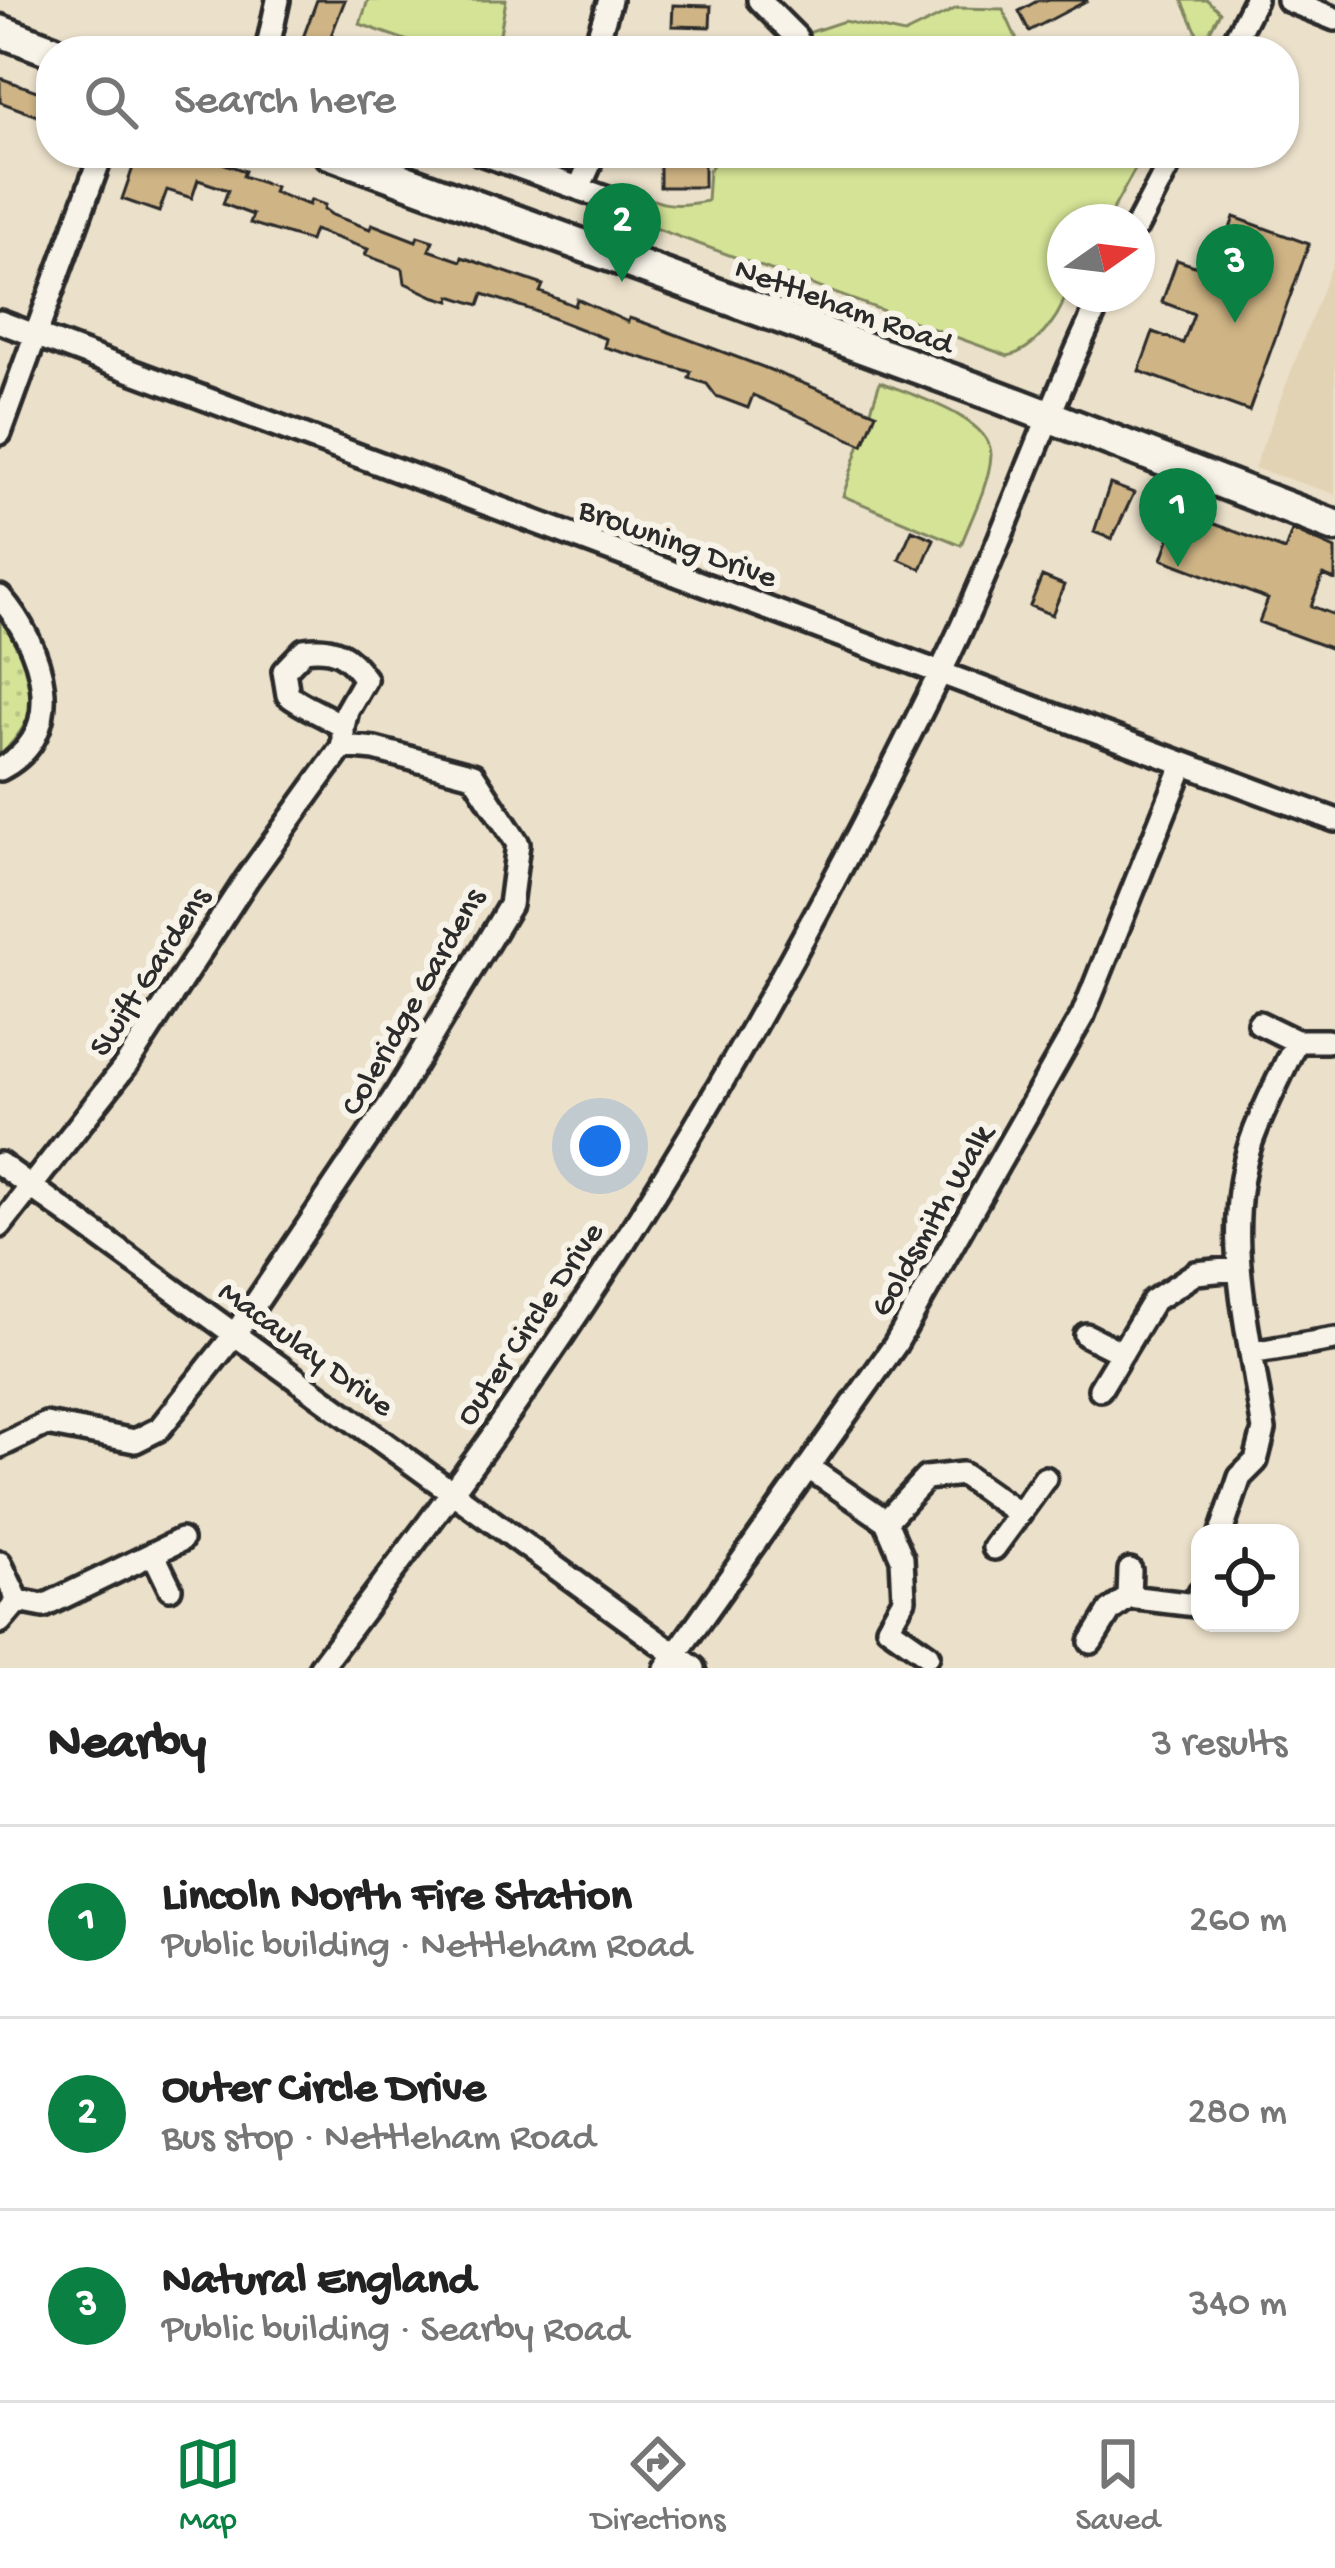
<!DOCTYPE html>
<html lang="en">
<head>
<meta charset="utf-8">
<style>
  :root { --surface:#fff; --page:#f2f2f2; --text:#222; --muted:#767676; --line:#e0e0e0; --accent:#0b8043 }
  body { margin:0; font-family:"Gochi Hand",sans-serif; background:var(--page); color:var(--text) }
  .controls { position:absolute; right:36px; bottom:36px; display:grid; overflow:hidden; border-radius:24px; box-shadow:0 3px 9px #0004 }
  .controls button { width:108px; height:108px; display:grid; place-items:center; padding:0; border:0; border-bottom:3px solid var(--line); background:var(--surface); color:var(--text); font:60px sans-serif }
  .compass { position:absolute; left:1047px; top:204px; width:108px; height:108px; border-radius:50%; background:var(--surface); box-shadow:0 3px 9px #0004; rotate:76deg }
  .you { position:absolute; left:600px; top:1146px; width:42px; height:42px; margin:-30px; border:9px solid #fff; border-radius:50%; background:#1a73e8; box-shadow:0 0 0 18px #1a73e833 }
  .badge { display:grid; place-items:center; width:78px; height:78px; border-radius:50%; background:var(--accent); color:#fff; font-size:39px; font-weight:700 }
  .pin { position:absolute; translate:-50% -99px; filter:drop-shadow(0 3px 6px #0008) }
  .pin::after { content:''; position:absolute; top:63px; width:42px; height:36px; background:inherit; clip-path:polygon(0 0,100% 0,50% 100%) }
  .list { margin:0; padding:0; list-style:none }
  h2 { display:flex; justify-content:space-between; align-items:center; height:156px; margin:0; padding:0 48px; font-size:51px }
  h2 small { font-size:39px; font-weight:400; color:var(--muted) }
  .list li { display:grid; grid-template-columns:78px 1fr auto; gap:36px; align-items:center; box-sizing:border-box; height:192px; padding:0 48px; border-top:3px solid var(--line) }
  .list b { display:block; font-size:45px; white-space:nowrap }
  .list p { margin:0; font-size:39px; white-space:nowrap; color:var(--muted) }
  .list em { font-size:39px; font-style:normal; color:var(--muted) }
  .icon { flex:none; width:66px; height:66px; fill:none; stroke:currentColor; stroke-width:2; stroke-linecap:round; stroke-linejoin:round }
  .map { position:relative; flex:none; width:1335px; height:1668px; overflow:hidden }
  .search { position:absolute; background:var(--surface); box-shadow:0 3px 9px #0004; left:36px; right:36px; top:36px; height:132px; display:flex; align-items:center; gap:30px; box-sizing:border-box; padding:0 42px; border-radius:48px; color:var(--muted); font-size:45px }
  .sheet { height:732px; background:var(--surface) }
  nav { display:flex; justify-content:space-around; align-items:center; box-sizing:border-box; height:168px; border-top:3px solid var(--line); background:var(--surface); font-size:33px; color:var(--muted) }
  nav a { display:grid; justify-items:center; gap:6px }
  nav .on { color:var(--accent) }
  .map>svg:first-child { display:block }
  .built { fill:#e3d3b5 }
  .green { fill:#d4e396; stroke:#808760; stroke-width:3 }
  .park { fill:url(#park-dots); stroke:#808760; stroke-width:3 }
  .building { fill:#cfb485; stroke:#2b2b2b; stroke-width:3 }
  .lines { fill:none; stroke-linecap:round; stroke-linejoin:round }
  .minor-casing { stroke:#2b2b2b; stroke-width:30 }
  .secondary-casing { stroke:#2b2b2b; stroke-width:39 }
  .minor { stroke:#f7f3e8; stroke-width:21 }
  .secondary { stroke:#f7f3e8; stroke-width:30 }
  .labels { text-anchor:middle; stroke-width:12; stroke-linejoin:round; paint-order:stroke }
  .street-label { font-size:33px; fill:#2b2b2b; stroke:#f7f3e8 }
</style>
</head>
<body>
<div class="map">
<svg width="1335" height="1668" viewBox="0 0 1335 1668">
  <defs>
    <pattern id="park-dots" width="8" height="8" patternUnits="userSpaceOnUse" patternTransform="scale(3)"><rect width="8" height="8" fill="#d4e396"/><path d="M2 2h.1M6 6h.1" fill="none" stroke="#b6c381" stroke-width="1.8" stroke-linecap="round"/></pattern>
  </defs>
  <rect width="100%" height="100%" fill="#ebe0ca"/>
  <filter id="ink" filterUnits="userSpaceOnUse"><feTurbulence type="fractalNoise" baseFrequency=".00833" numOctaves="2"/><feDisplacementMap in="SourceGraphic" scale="24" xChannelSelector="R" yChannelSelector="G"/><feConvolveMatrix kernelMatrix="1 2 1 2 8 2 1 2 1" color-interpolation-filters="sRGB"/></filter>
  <g filter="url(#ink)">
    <path class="built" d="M1335,257V494L1254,468Z"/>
    <path class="green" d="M368,0H506L497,51H436L360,24Z
      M1182,0H1207L1220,12L1199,51H1164L1197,33Z
      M957,8L1003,9L1022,51H793L796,37L844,21L904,34Z
      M770,153H1144L1106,222H1065C1065,244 1070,279 1065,297C1058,321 1032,351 1008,356L616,214L623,187C658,203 668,209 707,201L709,170L720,156L767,162Z
      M880,382C909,394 993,418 991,456C989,484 971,519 961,545L843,496Z"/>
    <path class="park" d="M0,610C36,662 53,706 0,755Z"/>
    <path class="building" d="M317,0H345L325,51H298Z
      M1039,0H1088L1029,31L1019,11Z
      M673,5L711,6L710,27L672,26Z
      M0,78L51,96V121L0,102Z
      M138,153H194L245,171L243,176L275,187L273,192L309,205L311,200L325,205L324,209L332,215L370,229L372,224L416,241L418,236L433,241L429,250L461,261L462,257L543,285L540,292L575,306L577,299L628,322L629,318L645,323L763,367L876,413L863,445L753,395L748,408L716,396L707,384L689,378L691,372L604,347L606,339L532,310L483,294L479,305L451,296L450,301L433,296L405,283L403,269L365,255L368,249L314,230L310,241L250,223L253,215L223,204L228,190L198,180L192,198L167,190L159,212L122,199Z
      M704,162V187H660V163Z
      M1234,217L1309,244L1249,411L1139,371L1153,332L1183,343L1194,314L1162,302L1177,260L1215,273Z
      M1110,484L1134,493L1112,539L1094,532Z
      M1179,511L1285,550L1292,530L1335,549V580L1323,575L1311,606L1335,615V650L1259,622L1268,599L1162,559Z
      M912,530L934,539L921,569L899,559Z
      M1042,576L1064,585L1052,615L1030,606Z"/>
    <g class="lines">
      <g class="minor-casing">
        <path id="minor" d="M759,0L796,37
          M1288,0L1335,19
          M267,51L278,0
          M594,51L610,0
          M1229,51L1255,0
          M480,153L611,200
          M579,188L589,166L590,153
          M1137,226L1175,153
          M0,322L1335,820
          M0,433L102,153
          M0,597C41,643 72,733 0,769
          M343,727L347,710L365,679C348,654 334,646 304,650L284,671L288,695C306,709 325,714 343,727V746
          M1296,1041H1327
          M0,1164L694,1668
          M0,1226L127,1064L247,879L343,746
          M1086,1335L1122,1353
          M1251,1353C1239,1285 1228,1210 1251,1142C1263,1108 1282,1074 1296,1041L1259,1023
          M1100,1389L1153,1301L1196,1273L1236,1269
          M0,1446L46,1424L135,1441L159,1429L235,1334L394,1098L510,905L518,844L473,775L375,749L343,746
          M809,1468L886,1521L902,1558L904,1599L888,1627L928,1655
          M1019,1514L1045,1478
          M886,1521L926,1478L962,1474L1019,1514L994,1548
          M1221,1533L1240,1477L1256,1461L1264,1430L1251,1353L1335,1339
          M153,1553L170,1588
          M0,1563L18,1601L0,1622
          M1129,1597L1130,1570
          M18,1601L44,1606L181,1540
          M1091,1642L1110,1611L1129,1597L1195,1605L1200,1592
          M320,1668C396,1566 474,1466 545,1361C694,1145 822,912 938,677C1000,553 1042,419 1103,294
          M666,1668L895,1345L1083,1015L1183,765"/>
      </g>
      <g class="secondary-casing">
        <path id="secondary" d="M0,31L53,51
          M329,153L996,396L1335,526"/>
      </g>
      <use href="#minor" class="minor"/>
      <use href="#secondary" class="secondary"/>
    </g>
  </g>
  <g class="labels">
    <g class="street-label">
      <text transform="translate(845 303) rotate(20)" y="12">Nettleham Road</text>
      <text transform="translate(679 540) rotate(20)" y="12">Browning Drive</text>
      <text transform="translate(147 970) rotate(-57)" y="12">Swift Gardens</text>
      <text transform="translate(410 1000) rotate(-60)" y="12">Coleridge Gardens</text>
      <text transform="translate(929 1219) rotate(-60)" y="12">Goldsmith Walk</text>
      <text transform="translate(527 1322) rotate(-56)" y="12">Outer Circle Drive</text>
      <text transform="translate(308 1346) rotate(36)" y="12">Macaulay Drive</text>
    </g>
  </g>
</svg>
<div class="controls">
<button><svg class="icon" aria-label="locate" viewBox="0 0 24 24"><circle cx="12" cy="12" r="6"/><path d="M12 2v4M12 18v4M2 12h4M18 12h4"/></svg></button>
</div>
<svg class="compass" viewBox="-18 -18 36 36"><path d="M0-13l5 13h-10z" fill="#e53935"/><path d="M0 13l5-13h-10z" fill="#767676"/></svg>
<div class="you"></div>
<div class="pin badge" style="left:1178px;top:567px">1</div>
<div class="pin badge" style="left:622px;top:282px">2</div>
<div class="pin badge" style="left:1235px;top:323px">3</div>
<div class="search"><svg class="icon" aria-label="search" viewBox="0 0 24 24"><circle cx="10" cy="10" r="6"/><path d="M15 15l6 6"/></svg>Search here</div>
</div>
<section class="sheet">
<h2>Nearby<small>3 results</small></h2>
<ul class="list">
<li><span class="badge">1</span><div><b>Lincoln North Fire Station</b><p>Public building · Nettleham Road</p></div><em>260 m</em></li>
<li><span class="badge">2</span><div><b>Outer Circle Drive</b><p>Bus stop · Nettleham Road</p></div><em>280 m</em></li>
<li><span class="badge">3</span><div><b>Natural England</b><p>Public building · Searby Road</p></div><em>340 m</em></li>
</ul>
</section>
<nav>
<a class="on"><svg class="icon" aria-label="map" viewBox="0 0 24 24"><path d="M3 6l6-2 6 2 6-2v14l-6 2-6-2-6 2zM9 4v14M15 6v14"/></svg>Map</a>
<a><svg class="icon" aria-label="directions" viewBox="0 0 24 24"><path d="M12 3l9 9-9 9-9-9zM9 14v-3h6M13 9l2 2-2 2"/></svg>Directions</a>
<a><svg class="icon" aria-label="saved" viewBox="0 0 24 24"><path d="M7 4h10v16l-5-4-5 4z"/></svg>Saved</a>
</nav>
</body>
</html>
